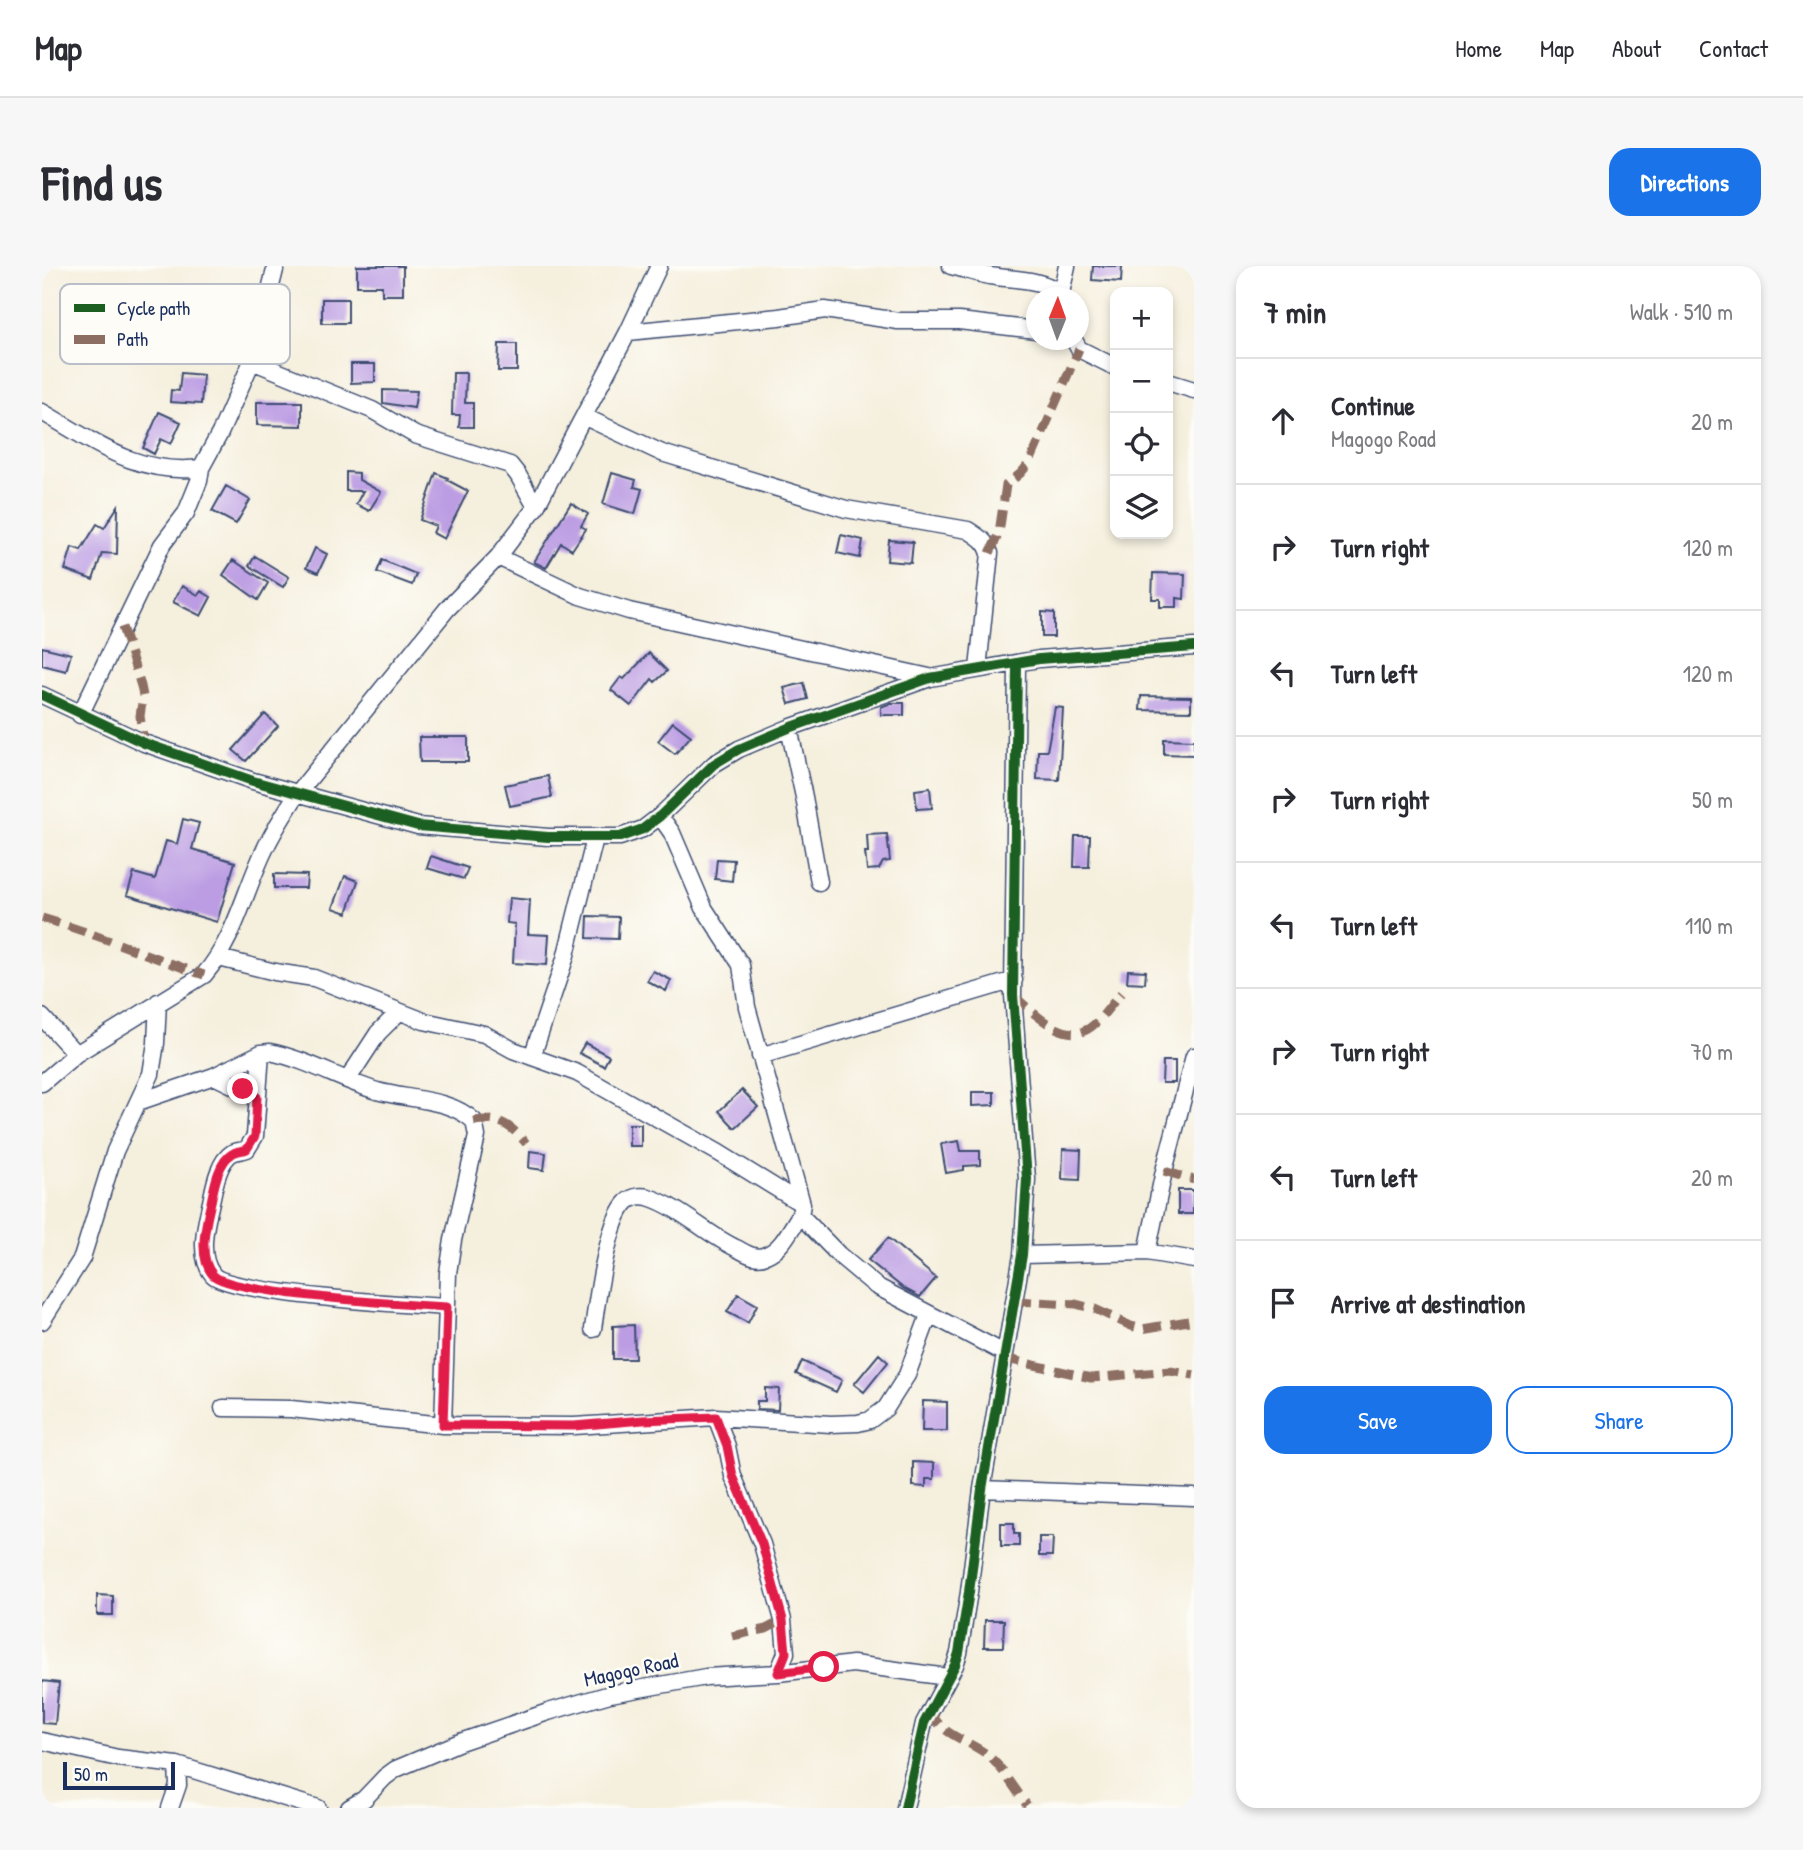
<!DOCTYPE html>
<html lang="en">
<head>
<meta charset="utf-8">
<style>
  :root { --surface:#fff; --page:#f7f7f7; --text:#2b2b33; --muted:#7c7c81; --line:#e1e1e2; --accent:#1a73e8 }
  body { margin:0; font-family:"Patrick Hand",sans-serif; background:var(--page); color:var(--text) }
  .controls { position:absolute; right:21px; top:21px; display:grid; overflow:hidden; border-radius:14px; box-shadow:0 4px 10px #0003 }
  .controls button { width:63px; height:63px; display:grid; place-items:center; padding:0; border:0; border-bottom:2px solid var(--line); background:var(--surface); color:var(--text); font:35px sans-serif }
  .compass { position:absolute; left:984px; top:21px; width:63px; height:63px; border-radius:50%; background:var(--surface); box-shadow:0 4px 10px #0003; rotate:1deg }
  .scale { position:absolute; left:21px; bottom:18px; width:112px; box-sizing:border-box; padding-left:7px; border:4px solid #1b2f5e; border-top:0; font-size:19px; line-height:24px; white-space:nowrap; color:#1b2f5e; -webkit-text-stroke:5px #fdfcf7; paint-order:stroke }
  .stop { position:absolute; width:21px; height:21px; margin:-16px; border:5px solid #e11d48; border-radius:50%; background:#fff }
  .stop.end { background:#e11d48; border-color:#fff; box-shadow:0 2px 7px #0008 }
  .list { margin:0; padding:0; list-style:none }
  h2 { display:flex; justify-content:space-between; align-items:center; height:91px; margin:0; padding:0 28px; font-size:30px }
  h2 small { font-size:23px; font-weight:400; color:var(--muted) }
  .list li { display:grid; grid-template-columns:46px 1fr auto; gap:21px; align-items:center; box-sizing:border-box; height:126px; padding:0 28px; border-top:2px solid var(--line) }
  .list b { display:block; font-size:26px; white-space:nowrap }
  .list p { margin:0; font-size:23px; white-space:nowrap; color:var(--muted) }
  .list em { font-size:23px; font-style:normal; color:var(--muted) }
  .actions { display:flex; gap:14px; padding:21px 28px }
  .actions a { flex:1; padding:16px 0; border:2px solid var(--accent); border-radius:21px; text-align:center; font-size:24px; color:var(--accent) }
  .actions .main { background:var(--accent); color:#fff }
  .icon { flex:none; width:38px; height:38px; fill:none; stroke:currentColor; stroke-width:2; stroke-linecap:round; stroke-linejoin:round }
  .map { position:relative; flex:none; width:1152px; height:1542px; overflow:hidden; border-radius:21px }
  header { display:flex; align-items:center; gap:42px; box-sizing:border-box; height:98px; padding:0 35px; background:var(--surface); border-bottom:2px solid var(--line) }
  header strong { font-size:33px }
  nav { display:flex; gap:38px; margin-inline-start:auto; font-size:24px }
  .intro { display:flex; align-items:center; justify-content:space-between; box-sizing:border-box; height:168px; padding:0 42px }
  h1 { margin:0; font-size:49px }
  .button { padding:18px 32px; border-radius:21px; background:var(--accent); color:#fff; font-size:24px; font-weight:700 }
  main { display:flex; gap:42px; padding:0 42px }
  aside { flex:1; background:var(--surface); border-radius:21px; box-shadow:0 4px 10px #0003 }
  .map>svg:first-child { display:block }
  .building { fill:#bc9de3 }
  .lines { fill:none; stroke-linecap:round; stroke-linejoin:round }
  .minor-casing { stroke:#3c4c71; stroke-width:19 }
  .minor { stroke:#fff; stroke-width:16 }
  .quiet { stroke:#8d6e63; stroke-width:9; stroke-dasharray:18 9; stroke-linecap:butt }
  .cycleway-casing { stroke:#fdfcf7; stroke-width:15 }
  .cycleway { stroke:#1b5e20; stroke-width:10 }
  .route { stroke:#e11d48; stroke-width:9 }
  .labels { text-anchor:middle; stroke-width:5; stroke-linejoin:round; paint-order:stroke }
  .street-label { font-size:21px; fill:#1b2f5e; stroke:#fdfcf7 }
  .key { fill:#fdfcf7; stroke:#b9bec9; stroke-width:2 }
  .key-label { font-size:19px; fill:#1b2f5e }
</style>
</head>
<body>
<header>
<strong>Map</strong>
<nav><a>Home</a><a>Map</a><a>About</a><a>Contact</a></nav>
</header>
<div class="intro"><h1>Find us</h1><a class="button">Directions</a></div>
<main>
<div class="map">
<svg width="1152" height="1542" viewBox="0 0 1152 1542">
  <rect width="100%" height="100%" fill="#fdfcf7"/>
  <filter id="ink" filterUnits="userSpaceOnUse"><feTurbulence type="fractalNoise" baseFrequency=".0143" numOctaves="2"/><feDisplacementMap in="SourceGraphic" scale="14" xChannelSelector="R" yChannelSelector="G"/><feConvolveMatrix kernelMatrix="1 2 1 2 8 2 1 2 1" color-interpolation-filters="sRGB"/></filter>
  <filter id="wash" filterUnits="userSpaceOnUse"><feTurbulence type="fractalNoise" baseFrequency=".00686" numOctaves="4" result="noise"/><feDisplacementMap in="SourceGraphic" scale="28" xChannelSelector="R" yChannelSelector="G"/><feGaussianBlur stdDeviation="1.57" result="paint"/><feColorMatrix in="noise" values="0 0 0 0 0 0 0 0 0 0 0 0 0 0 0 0 0 1.4 0 .05"/><feComposite in="paint" operator="in"/></filter>
  <g filter="url(#wash)">
    <rect width="100%" height="100%" fill="#f5efdd"/>
    <g id="blocks">
      <path class="building" d="M315,0H361V29H340V20H315Z
        M1051,0H1080L1079,16L1050,14Z
        M280,33H306V57H280Z
        M457,78H475V105H456Z
        M309,98H333V116L309,117Z
        M139,107L161,109L159,138L128,136L129,124L137,125Z
        M411,107H424L423,137H431V161H417L418,149H410Z
        M341,124L375,125L372,142L341,137Z
        M215,136H260V160L215,159Z
        M117,146L139,156L129,178L119,173L112,188L101,182Z
        M304,206L317,207V214L339,226L327,245L314,238L321,225H304Z
        M394,207L406,212L405,214L426,225L402,273L391,267L394,260L378,254Z
        M570,207L594,214L592,221L600,223L593,248L561,238Z
        M184,220L208,234L194,258L170,245Z
        M529,237L546,248L539,260L544,263L530,284L519,277L504,302L492,296Z
        M76,240L75,288L60,287L51,314L23,304L30,281L39,284L55,258L62,262Z
        M799,269L821,274L818,292L795,287Z
        M847,274L871,276L869,297L845,295Z
        M273,282L285,288L276,307L264,302Z
        M213,290L247,311L241,321L207,300Z
        M191,294L226,317L216,334L181,309Z
        M340,294L374,308L370,319L335,306Z
        M1111,307L1143,308L1142,333L1135,332V341H1118V333H1110Z
        M140,320L156,329L159,325L169,331L159,350L131,336Z
        M1000,346L1012,347V371H1000Z
        M0,381L29,388L24,405L0,399Z
        M607,387L625,405L613,416L610,413L589,440L569,424L579,411L582,413Z
        M762,417L766,433L747,438L742,422Z
        M1099,430L1149,431V445L1098,444Z
        M849,437H862V449H839V441Z
        M1013,441L1021,442L1017,514L995,513L996,485H1005Z
        M223,448L236,460L204,495L191,484Z
        M631,456L649,470L633,488L616,475Z
        M377,471H426V496H378Z
        M1122,473L1152,474V489L1122,488Z
        M506,510L510,531L468,540L463,519Z
        M888,522L890,542L875,543L873,524Z
        M141,553L157,557L150,583L193,596L175,656L85,629L92,607L113,613L124,575L135,578Z
        M845,568L848,595L841,596L837,603L825,604L823,586H826L825,569Z
        M1033,570H1048L1047,601H1032Z
        M389,590L426,602L422,613L385,602Z
        M675,593L692,594L690,615L673,613Z
        M232,608L265,609L264,622H232Z
        M303,610L316,615L305,647L291,642Z
        M467,632L488,634L486,668L507,669L505,699L471,697L473,658L465,657Z
        M546,650L577,651L576,673L545,672Z
        M1086,704L1104,705L1103,717L1085,716Z
        M611,705L629,714L624,725L605,715Z
        M543,777L567,790L562,800L537,787Z
        M1121,795H1133V817H1120Z
        M700,824L716,841L693,862L677,845Z
        M930,826H952V839L930,840Z
        M587,858H599V880H587Z
        M917,875L919,885H938V899L922,900V904L904,907L899,878Z
        M1021,883L1039,884L1038,914L1020,913Z
        M488,885L504,887L502,904L487,902Z
        M1136,924H1151V948H1136Z
        M846,972L894,1012L878,1031L861,1022L826,994Z
        M696,1028L715,1039L706,1057L685,1046Z
        M592,1059L593,1093H571V1060Z
        M837,1088L846,1096L822,1126L812,1118Z
        M760,1095L800,1114L794,1126L754,1108Z
        M723,1122L737,1123L736,1144L715,1143V1135H723Z
        M881,1135L905,1136V1165H880Z
        M871,1196L892,1197V1213H884V1221L871,1220Z
        M959,1257H972V1268H977V1280H959Z
        M997,1271H1011L1010,1290H997Z
        M55,1329L71,1330V1349H55Z
        M943,1354H962L961,1381H942Z
        M0,1415L17,1417L13,1458L0,1457Z"/>
    </g>
  </g>
  <g filter="url(#ink)">
    <use href="#blocks" fill-opacity="0" stroke="#3c4c71" stroke-width="2"/>
    <g class="lines">
      <g class="minor-casing">
        <path id="minor" d="M909,0C922,3 935,8 948,10C972,14 998,12 1019,27L1020,32
          M1019,27L1025,0
          M586,66L737,51L783,44L856,55H917L994,64
          M1032,74L1037,83L1073,101
          M210,95L330,144L373,169L468,199L476,209L494,241
          M1126,116L1152,124
          M0,146C53,176 95,210 159,202L178,167L210,95L234,0
          M543,151L620,187L804,243L926,264C937,271 944,275 948,287L936,403
          M456,291L538,330L587,345L887,411
          M0,429L102,477L211,515L376,560L506,571H578L601,563L618,550L672,498L697,483L747,462L888,412L997,393L1152,381
          M38,449L120,279L144,247L157,215L159,202
          M747,462L762,531L777,616
          M618,550L630,567L662,642L699,699L705,741L760,938
          M177,692L233,706L272,712L382,755L442,768L471,784L535,807L677,887L760,938L758,949L797,989L834,1020L962,1087
          M0,751L34,788
          M219,787L213,870L205,883C200,885 194,885 190,887C176,896 172,922 169,936C164,957 155,990 171,1009C188,1028 370,1039 405,1041
          M718,790L972,714
          M490,791L523,693L553,572
          M172,810L215,831
          M306,813L336,767L356,747
          M0,817L34,788L162,709C193,673 202,627 222,585C231,565 243,547 255,528L405,343L456,291L494,241L586,66L617,0
          M96,836L172,810L219,787L228,786C266,794 299,814 335,825C367,834 407,832 432,855L435,870L411,974L406,1007L401,1159
          M1105,986L1122,905L1152,790
          M980,989L1105,986L1152,994
          M0,1055L40,992L73,885L109,808L114,777L116,736
          M551,1063C555,1034 565,960 582,939C588,931 597,929 606,931C638,941 664,968 694,982C704,987 713,994 724,989C740,983 749,962 758,949
          M181,1142L249,1143L401,1159L532,1160L674,1151L789,1158L816,1157L828,1154L844,1142L865,1109L887,1049
          M674,1151L685,1180L691,1210L720,1278L741,1354L744,1387L736,1407
          M940,1223L1152,1231
          M0,1475L76,1492L135,1499L276,1542
          M128,1542L136,1519L135,1499
          M307,1542L322,1533L343,1511L354,1503L418,1476L506,1446L568,1428L664,1411L736,1407L811,1398L905,1411
          M863,1542L882,1457L913,1399L917,1387L927,1326L940,1223L980,989L985,913L971,729L975,397"/>
      </g>
      <use href="#minor" class="minor"/>
      <path class="quiet" d="M948,287L957,267L964,219L979,207L988,196L1037,83
        M80,361L99,420L101,430L98,450L102,477
        M0,652C55,668 108,691 162,709
        M971,729C989,744 1020,778 1046,763C1059,755 1069,738 1079,727
        M432,855C458,851 467,858 484,877
        M1122,905L1152,914
        M972,1035L1034,1038L1053,1043L1089,1060L1100,1063L1152,1054
        M961,1092L1049,1112L1128,1105L1152,1109
        M690,1370L724,1363L741,1354
        M888,1443C898,1472 932,1474 951,1494C964,1507 974,1525 985,1539"/>
      <g class="cycleway-casing">
        <path id="cycleway" d="M0,429L102,477L211,515L376,560L506,571H578L601,563L618,550L672,498L697,483L747,462L888,412L997,393L1152,381
          M863,1542L882,1457L913,1399L917,1387L927,1326L940,1223L980,989L985,913L971,729L975,397"/>
      </g>
      <use href="#cycleway" class="cycleway"/>
    </g>
  </g>
  <g class="lines" filter="url(#ink)">
    <path class="route" d="M201,823L215,831L213,870L205,883C200,885 194,885 190,888C176,896 172,922 169,936C164,957 155,991 171,1009C188,1028 370,1039 405,1041L401,1159L532,1160L601,1154L674,1151L685,1180L691,1210L720,1278L741,1354L744,1387L736,1407L782,1401"/>
  </g>
  <g class="labels">
    <g class="street-label">
      <text transform="translate(589 1404) rotate(-12)" y="7">Magogo Road</text>
    </g>
  </g>
  <rect x="18" y="18" width="230" height="80" rx="10" class="key"/>
  <rect x="32" y="38" width="31" height="8" fill="#1b5e20"/>
  <rect x="32" y="69" width="31" height="9" fill="#8d6e63"/>
  <g class="key-label">
    <text x="75" y="49">Cycle path</text>
    <text x="75" y="80">Path</text>
  </g>
</svg>
<div class="controls">
<button>+</button>
<button>−</button>
<button><svg class="icon" aria-label="locate" viewBox="0 0 24 24"><circle cx="12" cy="12" r="6"/><path d="M12 2v4M12 18v4M2 12h4M18 12h4"/></svg></button>
<button><svg class="icon" aria-label="layers" viewBox="0 0 24 24"><path d="M12 4l9 5-9 5-9-5zM3 14l9 5 9-5"/></svg></button>
</div>
<svg class="compass" viewBox="-18 -18 36 36"><path d="M0-13l5 13h-10z" fill="#e53935"/><path d="M0 13l5-13h-10z" fill="#7c7c81"/></svg>
<div class="scale">50 m</div>
<div class="stop" style="left:782px;top:1401px"></div>
<div class="stop end" style="left:201px;top:823px"></div>
</div>
<aside>
<h2>7 min<small>Walk · 510 m</small></h2>
<ul class="list">
<li><svg class="icon" aria-label="ahead" viewBox="0 0 24 24"><path d="M12 20V5M6 11l6-6 6 6"/></svg><div><b>Continue</b><p>Magogo Road</p></div><em>20 m</em></li>
<li><svg class="icon" aria-label="right" viewBox="0 0 24 24"><path d="M7 20v-9h11M14 6l5 5-5 5"/></svg><div><b>Turn right</b></div><em>120 m</em></li>
<li><svg class="icon" aria-label="left" viewBox="0 0 24 24"><path d="M17 20v-9H6M10 6l-5 5 5 5"/></svg><div><b>Turn left</b></div><em>120 m</em></li>
<li><svg class="icon" aria-label="right" viewBox="0 0 24 24"><path d="M7 20v-9h11M14 6l5 5-5 5"/></svg><div><b>Turn right</b></div><em>50 m</em></li>
<li><svg class="icon" aria-label="left" viewBox="0 0 24 24"><path d="M17 20v-9H6M10 6l-5 5 5 5"/></svg><div><b>Turn left</b></div><em>110 m</em></li>
<li><svg class="icon" aria-label="right" viewBox="0 0 24 24"><path d="M7 20v-9h11M14 6l5 5-5 5"/></svg><div><b>Turn right</b></div><em>70 m</em></li>
<li><svg class="icon" aria-label="left" viewBox="0 0 24 24"><path d="M17 20v-9H6M10 6l-5 5 5 5"/></svg><div><b>Turn left</b></div><em>20 m</em></li>
<li><svg class="icon" aria-label="arrive" viewBox="0 0 24 24"><path d="M6 21V4h12l-3 4 3 4H6"/></svg><div><b>Arrive at destination</b></div></li>
</ul>
<div class="actions"><a class="main">Save</a><a>Share</a></div>
</aside>
</main>
</body>
</html>
